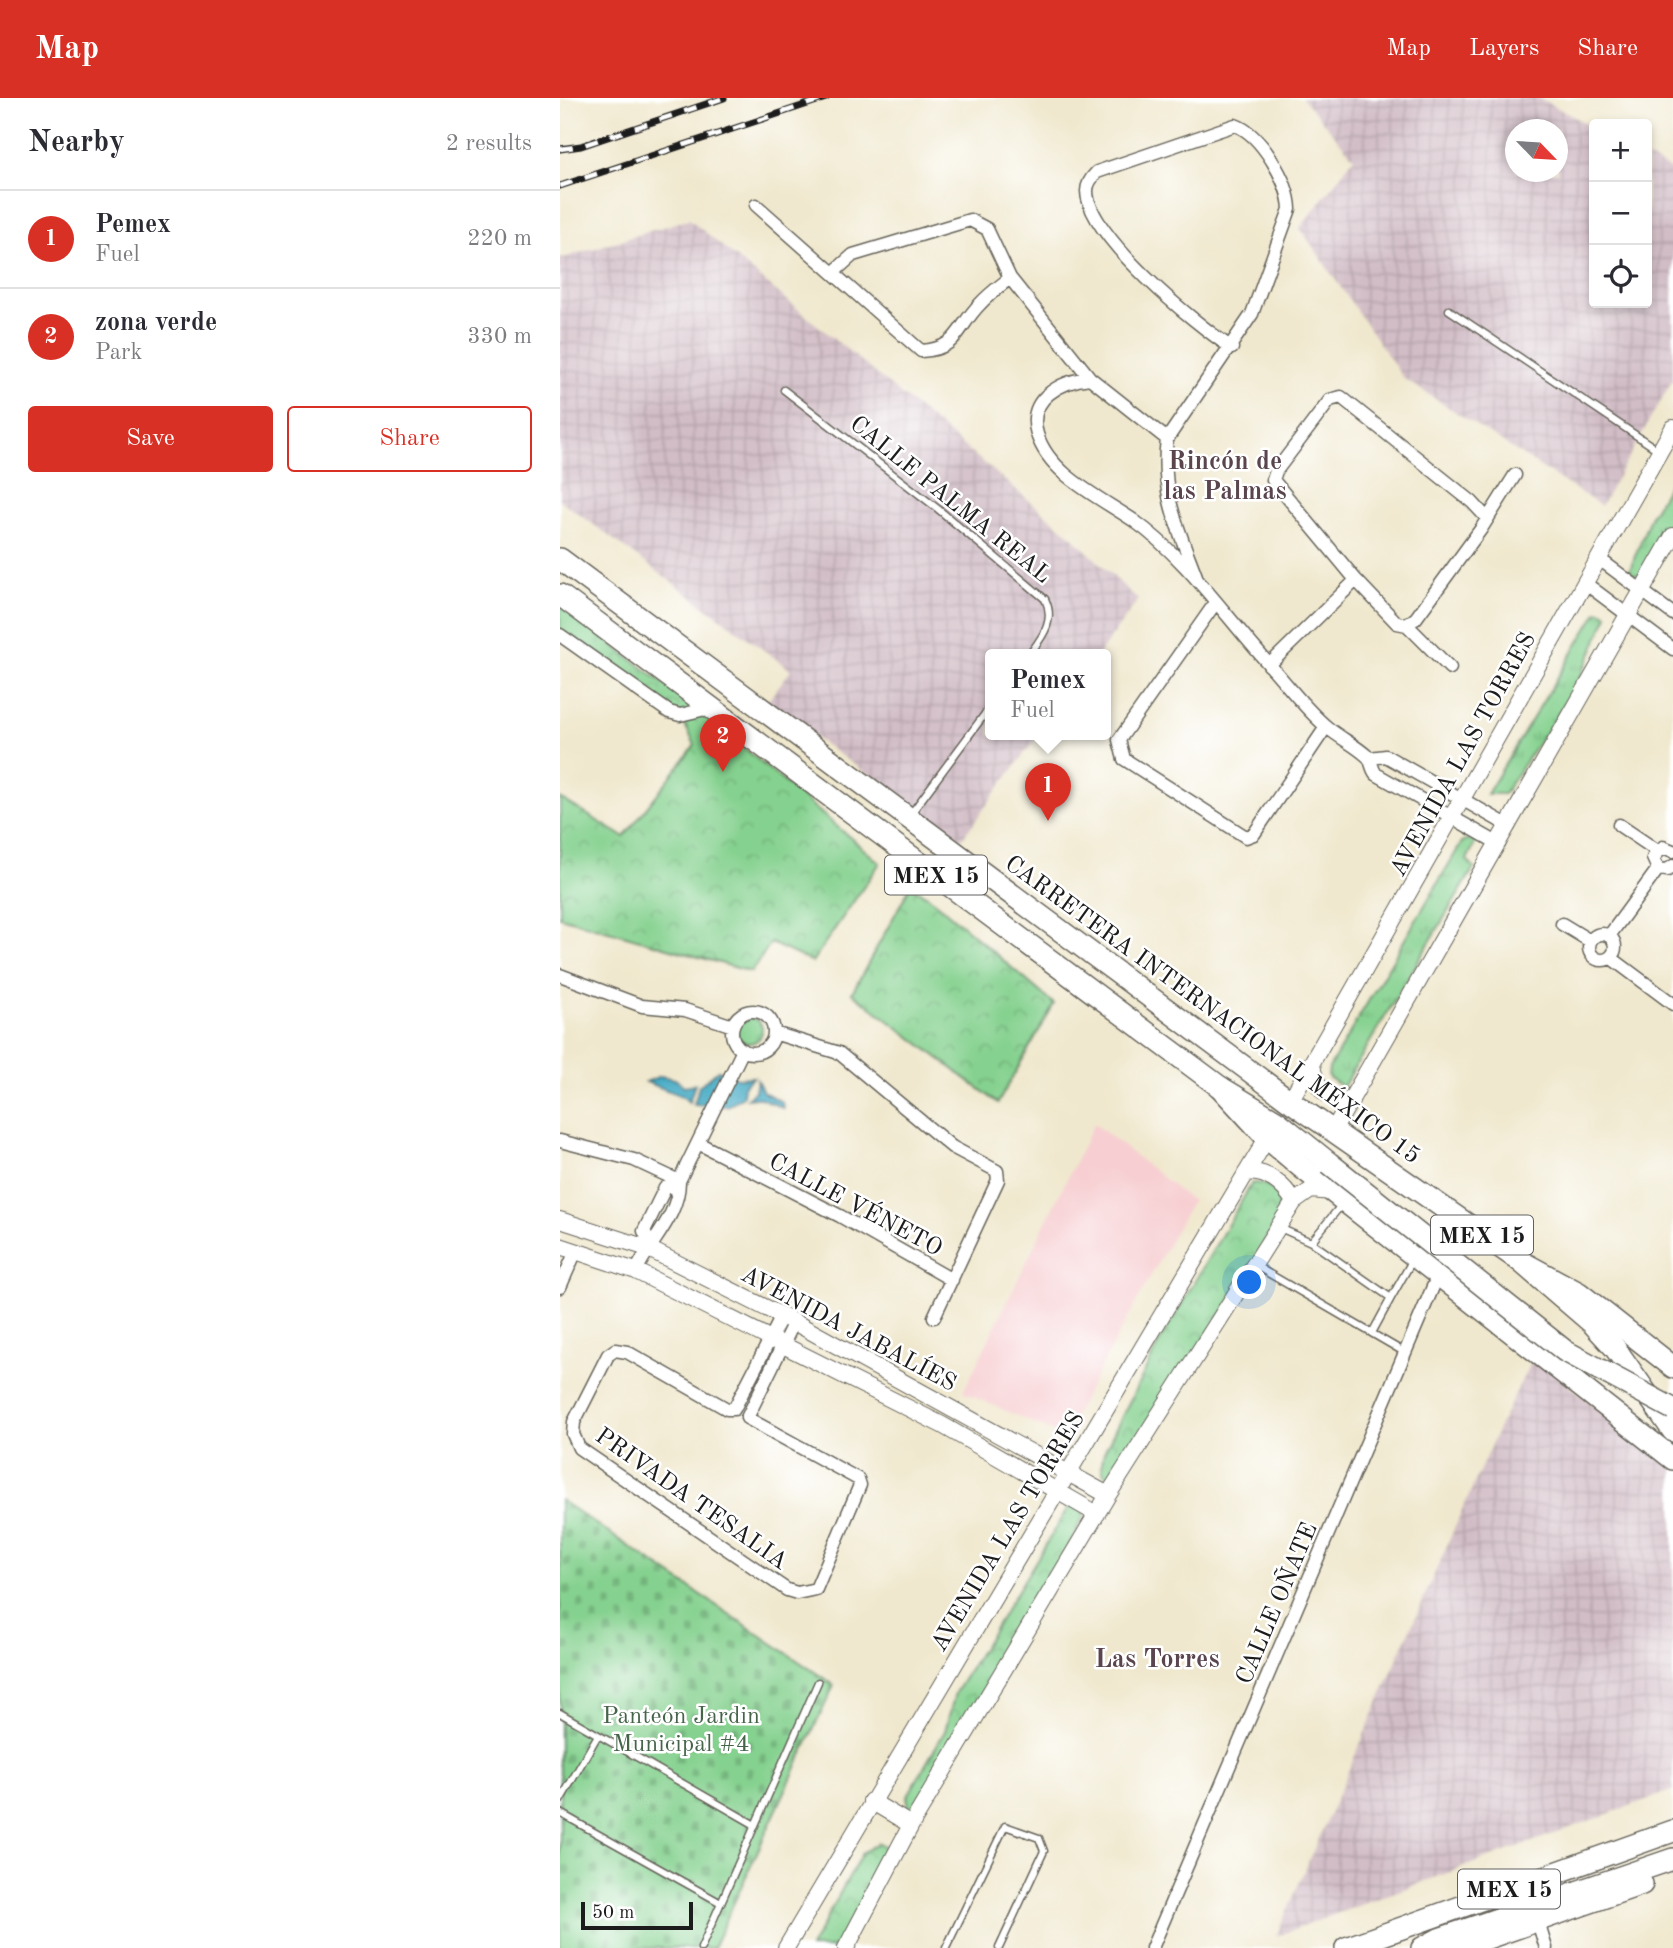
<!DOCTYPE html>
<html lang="en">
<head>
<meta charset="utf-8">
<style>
  :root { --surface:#fff; --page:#f2f2f3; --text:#2b2b33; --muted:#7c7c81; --line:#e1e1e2; --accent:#d93025 }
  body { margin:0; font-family:"Old Standard TT",serif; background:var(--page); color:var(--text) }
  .controls { position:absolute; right:21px; top:21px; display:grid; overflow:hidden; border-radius:7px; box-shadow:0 4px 10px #0003 }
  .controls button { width:63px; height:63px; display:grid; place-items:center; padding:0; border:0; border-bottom:2px solid var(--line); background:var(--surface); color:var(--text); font:35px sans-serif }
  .compass { position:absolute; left:945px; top:21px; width:63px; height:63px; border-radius:50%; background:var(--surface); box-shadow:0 4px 10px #0003; rotate:115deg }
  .scale { position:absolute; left:21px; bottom:18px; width:112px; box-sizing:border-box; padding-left:7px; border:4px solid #1c1c1c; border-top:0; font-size:19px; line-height:24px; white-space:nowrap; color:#1c1c1c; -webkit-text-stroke:5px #fff; paint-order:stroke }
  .you { position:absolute; left:690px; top:1185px; width:24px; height:24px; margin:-18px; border:5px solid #fff; border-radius:50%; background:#1a73e8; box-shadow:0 0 0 10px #1a73e833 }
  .badge { display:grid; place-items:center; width:46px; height:46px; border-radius:50%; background:var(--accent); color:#fff; font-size:23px; font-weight:700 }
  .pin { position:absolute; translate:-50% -58px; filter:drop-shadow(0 2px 4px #0008) }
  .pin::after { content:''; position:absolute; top:37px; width:24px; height:21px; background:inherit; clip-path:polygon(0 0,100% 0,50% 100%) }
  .popup { position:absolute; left:425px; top:551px; width:126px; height:91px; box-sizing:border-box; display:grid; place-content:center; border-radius:7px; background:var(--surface); filter:drop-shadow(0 2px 5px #0005); font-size:23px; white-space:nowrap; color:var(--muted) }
  .popup b { font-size:26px; color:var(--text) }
  .popup::after { content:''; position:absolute; left:50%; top:100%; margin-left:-14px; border:14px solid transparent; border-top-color:var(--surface) }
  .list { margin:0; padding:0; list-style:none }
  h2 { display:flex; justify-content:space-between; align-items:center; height:91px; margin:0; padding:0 28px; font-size:30px }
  h2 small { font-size:23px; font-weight:400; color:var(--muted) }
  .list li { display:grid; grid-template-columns:46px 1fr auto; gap:21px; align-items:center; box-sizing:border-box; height:98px; padding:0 28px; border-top:2px solid var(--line) }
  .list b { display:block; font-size:26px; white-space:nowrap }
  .list p { margin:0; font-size:23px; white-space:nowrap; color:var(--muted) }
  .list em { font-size:23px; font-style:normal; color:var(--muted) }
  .actions { display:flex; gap:14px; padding:21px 28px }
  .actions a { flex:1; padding:16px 0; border:2px solid var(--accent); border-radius:7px; text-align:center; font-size:24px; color:var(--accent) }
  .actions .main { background:var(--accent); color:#fff }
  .icon { flex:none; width:38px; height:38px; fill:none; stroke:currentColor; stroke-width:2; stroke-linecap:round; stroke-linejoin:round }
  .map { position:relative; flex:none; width:1113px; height:1850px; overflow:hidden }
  header { display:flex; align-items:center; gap:42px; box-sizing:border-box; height:98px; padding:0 35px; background:var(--accent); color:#fff }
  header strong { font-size:33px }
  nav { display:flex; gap:38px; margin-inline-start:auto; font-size:24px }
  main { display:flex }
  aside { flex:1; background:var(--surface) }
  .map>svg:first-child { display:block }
  .built { fill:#f7cfd2 }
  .industrial { fill:url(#industrial-grid); fill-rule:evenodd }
  .grass { fill:url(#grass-tufts); stroke:#507656; stroke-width:2 }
  .cemetery { fill:url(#cemetery-stones); stroke:#507656; stroke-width:2 }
  .park { fill:url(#park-crowns); stroke:#507656; stroke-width:2 }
  .water { fill:#42a9c2; stroke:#2f626f; stroke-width:2 }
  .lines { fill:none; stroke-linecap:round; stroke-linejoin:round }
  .service-casing { stroke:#66635a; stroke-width:9 }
  .minor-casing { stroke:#66635a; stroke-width:15 }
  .tertiary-casing { stroke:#66635a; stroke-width:18 }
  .primary-casing { stroke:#66635a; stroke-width:24 }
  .trunk-casing { stroke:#66635a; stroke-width:24 }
  .service { stroke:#fff; stroke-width:6 }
  .minor { stroke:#fff; stroke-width:12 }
  .tertiary { stroke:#fff; stroke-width:16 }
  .primary { stroke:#fff; stroke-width:21 }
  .trunk { stroke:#fff; stroke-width:21 }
  .rail-casing { stroke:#1c1c1c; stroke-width:7 }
  .rail { stroke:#fff; stroke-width:4.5; stroke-dasharray:13; stroke-linecap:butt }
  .trunk-bridge-casing { stroke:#66635a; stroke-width:24; stroke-linecap:butt }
  .trunk-bridge { stroke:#fff; stroke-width:21 }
  .labels { text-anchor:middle; stroke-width:5; stroke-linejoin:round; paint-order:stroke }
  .shield { fill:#fff; stroke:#606060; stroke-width:2 }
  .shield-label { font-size:23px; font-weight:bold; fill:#1c1c1c }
  .street-label { font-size:24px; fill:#1c1c1c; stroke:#fff }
  .park-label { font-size:24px; fill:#46644a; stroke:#fff }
  .neighbourhood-label { font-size:26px; font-weight:bold; fill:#5a454f; stroke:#fff }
</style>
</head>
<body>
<header>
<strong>Map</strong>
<nav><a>Map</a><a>Layers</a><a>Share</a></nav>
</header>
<main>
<aside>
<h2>Nearby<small>2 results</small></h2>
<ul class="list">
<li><span class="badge">1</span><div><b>Pemex</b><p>Fuel</p></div><em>220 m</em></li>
<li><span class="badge">2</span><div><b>zona verde</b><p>Park</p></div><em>330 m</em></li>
</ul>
<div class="actions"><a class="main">Save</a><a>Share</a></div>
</aside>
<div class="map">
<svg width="1113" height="1850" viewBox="0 0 1113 1850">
  <defs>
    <pattern id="industrial-grid" width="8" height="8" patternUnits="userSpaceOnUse" patternTransform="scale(1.75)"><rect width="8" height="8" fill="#d2bdc6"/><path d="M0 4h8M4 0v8" fill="none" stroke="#b4a2aa"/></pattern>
    <pattern id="grass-tufts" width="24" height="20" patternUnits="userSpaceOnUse" patternTransform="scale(1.75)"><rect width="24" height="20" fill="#85d18f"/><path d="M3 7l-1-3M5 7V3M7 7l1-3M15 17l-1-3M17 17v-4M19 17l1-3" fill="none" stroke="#72b37b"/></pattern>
    <pattern id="cemetery-stones" width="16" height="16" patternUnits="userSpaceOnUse" patternTransform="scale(1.75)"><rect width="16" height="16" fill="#85d18f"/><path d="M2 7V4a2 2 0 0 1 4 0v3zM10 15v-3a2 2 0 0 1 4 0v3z" fill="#72b37b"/></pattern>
    <pattern id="park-crowns" width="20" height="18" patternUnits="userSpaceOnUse" patternTransform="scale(1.75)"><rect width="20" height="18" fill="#85d18f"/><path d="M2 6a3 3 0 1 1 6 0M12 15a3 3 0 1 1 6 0" fill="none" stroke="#72b37b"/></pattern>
  </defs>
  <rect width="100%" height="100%" fill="#fff"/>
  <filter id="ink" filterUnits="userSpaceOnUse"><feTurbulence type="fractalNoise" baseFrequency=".0143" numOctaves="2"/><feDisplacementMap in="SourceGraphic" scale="14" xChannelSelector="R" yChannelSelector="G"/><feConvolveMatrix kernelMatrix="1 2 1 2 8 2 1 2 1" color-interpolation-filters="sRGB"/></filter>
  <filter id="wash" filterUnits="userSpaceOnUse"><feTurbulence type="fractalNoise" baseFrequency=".00686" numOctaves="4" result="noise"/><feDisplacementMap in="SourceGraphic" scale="28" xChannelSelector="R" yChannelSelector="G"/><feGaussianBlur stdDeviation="1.57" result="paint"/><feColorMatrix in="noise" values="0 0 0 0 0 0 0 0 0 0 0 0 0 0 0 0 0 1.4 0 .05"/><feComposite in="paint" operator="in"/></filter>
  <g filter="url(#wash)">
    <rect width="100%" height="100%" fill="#f0e8ce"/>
    <path class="built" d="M534,1025L632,1103L503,1338L403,1294Z"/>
    <path class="industrial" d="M742,0H979L1034,30V205H1087V59L1113,73V281L1041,408L843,280L740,130L794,60ZM956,32H998V74H956Z
      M129,121L506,433L578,502L538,557H430V637H478L401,742L206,605L231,572L0,402V161Z
      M973,1259L1113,1370V1692L716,1838L937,1333Z"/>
    <path class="grass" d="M1113,380V419L1079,478L1069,474L1091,417Z
      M1041,513L1048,517C1037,542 1027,569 1013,592C992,628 966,660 944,696H927L1037,514Z
      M909,741L915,745L907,762L914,770L783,989L768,979L769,970L902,744Z"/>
    <path class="cemetery" d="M0,1402L274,1587L153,1850H0Z"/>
    <path class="park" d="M0,507L145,617L320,765L252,864L211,845L191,874L0,819V700L64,739L135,647L120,617L0,538Z
      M350,789L368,798L494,906L438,1005L292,895Z
      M176 932a13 13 0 1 1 26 0a13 13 0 1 1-26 0Z
      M692,1085C722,1085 720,1106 718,1129L553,1383C540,1378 541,1366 544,1354L600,1243Z
      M510,1407L525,1415L505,1456L357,1716L349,1710L347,1699L385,1633L395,1595Z
      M318,1745L331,1752L280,1840L278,1850H250L302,1755Z"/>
    <path class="water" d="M158,972L178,980L193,979L184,987L183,998L167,1008L134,1006L139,988Z
      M100,978L115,981L124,988L135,986L129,1004L122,998L86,984Z
      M197,982L203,994L222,1004L223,1010L201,1000H187L195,993Z"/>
  </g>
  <g filter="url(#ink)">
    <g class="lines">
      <g class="service-casing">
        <path id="service" d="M889,212L1098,352
          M224,292L378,411L485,501C496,523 482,539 469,557
          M350,717L430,609
          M720,1130L751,1144L831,1200L852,1163
          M751,1144L783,1105
          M696,1168L844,1254
          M812,1235L831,1200
          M0,1615L195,1727
          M0,1703L38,1637
          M0,1715L161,1805
          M141,1850L258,1584
          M386,1850L445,1728L479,1740L484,1753L439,1850"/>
      </g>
      <g class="minor-casing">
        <path id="minor" d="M196,107L361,253C399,251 397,229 420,206C429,196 440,188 450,180
          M274,174L293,157L410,122L427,131L450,180L530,280L607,341
          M530,280C502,283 466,300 477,336C489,376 539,399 573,422C629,462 667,521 714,572C731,591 748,614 768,630C780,640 795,647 807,658C812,662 811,670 816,676L939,746
          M1038,460L1113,516
          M636,478C618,430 600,394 607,341L692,216L730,111C729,84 701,36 675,27L537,74C532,79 527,85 527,93C527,137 636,227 672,250
          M1025,485L1113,551
          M656,504L559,642L564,661L686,739L694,736L766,629
          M847,527L856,520L921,431L955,377
          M0,537L109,614L120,617L150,610
          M709,567L796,482
          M890,570L847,527L837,525L796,482L713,382L716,373L770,302L781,299L912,404L926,419
          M810,660L826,658L949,728
          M1059,727L1096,752
          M1113,753L1103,749L1093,760L1098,771L1108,772L1113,768
          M1002,826L1030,843
          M1029 849a13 13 0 1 1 26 0a13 13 0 1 1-26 0Z
          M1049,838L1098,771
          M1050,859L1113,906
          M0,877L82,908L125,912L173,928
          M172 934a21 21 0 1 1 42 0a21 21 0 1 1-42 0Z
          M214,935L279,955L392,1049L437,1073L438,1082L374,1219
          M0,1043L74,1062L119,1083
          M138,1045L280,1118L392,1182
          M90,1145L84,1133L105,1090L119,1085
          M76,1173C91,1142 119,1118 119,1083L183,952
          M0,1189L16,1153
          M222,1218L174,1311H167L67,1254L55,1252L48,1257L14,1324L13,1336L19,1350L227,1492L237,1495L256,1491L300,1387L298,1381L187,1320L234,1224
          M978,1824L986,1850
          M592,1850L878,1177"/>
      </g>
      <g class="tertiary-casing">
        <path id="tertiary" d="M752,966C755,990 766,1001 791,1004
          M730,1003L1113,330
          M773,1033L1113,438
          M686,1075C706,1071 725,1088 734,1104
          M0,1122L87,1150L234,1224L548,1397
          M0,1148L76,1173L382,1327L537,1416
          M311,1703L351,1727
          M226,1850L707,1040
          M286,1850L351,1727L548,1397L734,1104L751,1092L772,1094"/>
      </g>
      <g class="primary-casing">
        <path id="primary" d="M0,461L730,1003L960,1163L1019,1195L1113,1269
          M0,497L660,989L707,1040L741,1069L1113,1361"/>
      </g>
      <g class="trunk-casing">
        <path id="trunk" d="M660,989L718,1024L769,1065
          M960,1163L1032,1225L1055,1250L1113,1333
          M786,1850L1113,1733
          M862,1850L879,1841L1113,1761
          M899,1850L1082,1786"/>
      </g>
      <use href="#service" class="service"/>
      <use href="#minor" class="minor"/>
      <use href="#tertiary" class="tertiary"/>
      <use href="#primary" class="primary"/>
      <use href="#trunk" class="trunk"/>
      <g class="rail-casing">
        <path id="rail" d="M0,51L21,48L164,0
          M0,88L266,0"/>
      </g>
      <use href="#rail" class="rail"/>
      <g class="trunk-bridge-casing">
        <path id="trunk-bridge" d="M769,1065L1005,1253L1113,1311"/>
      </g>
      <use href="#trunk-bridge" class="trunk-bridge"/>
    </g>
  </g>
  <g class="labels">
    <g class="shield">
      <rect x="325" y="757.5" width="102" height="39" rx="5"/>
      <rect x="871" y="1117.5" width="102" height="39" rx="5"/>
      <rect x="898" y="1771.5" width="102" height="39" rx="5"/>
    </g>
    <g class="shield-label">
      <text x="376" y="785">MEX 15</text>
      <text x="922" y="1145">MEX 15</text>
      <text x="949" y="1799">MEX 15</text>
    </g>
    <g class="street-label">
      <text transform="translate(391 401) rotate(39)" y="8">CALLE PALMA REAL</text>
      <text transform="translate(902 656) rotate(-61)" y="8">AVENIDA LAS TORRES</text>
      <text transform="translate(653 911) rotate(36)" y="8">CARRETERA INTERNACIONAL MÉXICO 15</text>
      <text transform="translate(296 1106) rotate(28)" y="8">CALLE VÉNETO</text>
      <text transform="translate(289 1230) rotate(28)" y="8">AVENIDA JABALÍES</text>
      <text transform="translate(132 1400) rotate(35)" y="8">PRIVADA TESALIA</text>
      <text transform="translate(447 1433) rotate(-59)" y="8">AVENIDA LAS TORRES</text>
      <text transform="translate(716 1505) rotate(-67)" y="8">CALLE OÑATE</text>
    </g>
    <g class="park-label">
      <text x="121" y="1625">Panteón Jardin<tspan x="121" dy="28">Municipal #4</tspan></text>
    </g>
    <g class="neighbourhood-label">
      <text x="665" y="371">Rincón de<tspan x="665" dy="30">las Palmas</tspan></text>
      <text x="597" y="1569">Las Torres</text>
    </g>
  </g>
</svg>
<div class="controls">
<button>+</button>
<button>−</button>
<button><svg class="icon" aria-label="locate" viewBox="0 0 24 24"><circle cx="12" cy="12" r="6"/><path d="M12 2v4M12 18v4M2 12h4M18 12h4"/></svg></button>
</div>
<svg class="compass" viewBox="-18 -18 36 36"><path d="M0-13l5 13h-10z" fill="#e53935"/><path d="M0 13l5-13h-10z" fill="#7c7c81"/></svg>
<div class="scale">50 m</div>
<div class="you"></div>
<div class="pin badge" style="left:488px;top:723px">1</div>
<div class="popup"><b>Pemex</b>Fuel</div>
<div class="pin badge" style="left:163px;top:674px">2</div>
</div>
</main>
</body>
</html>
